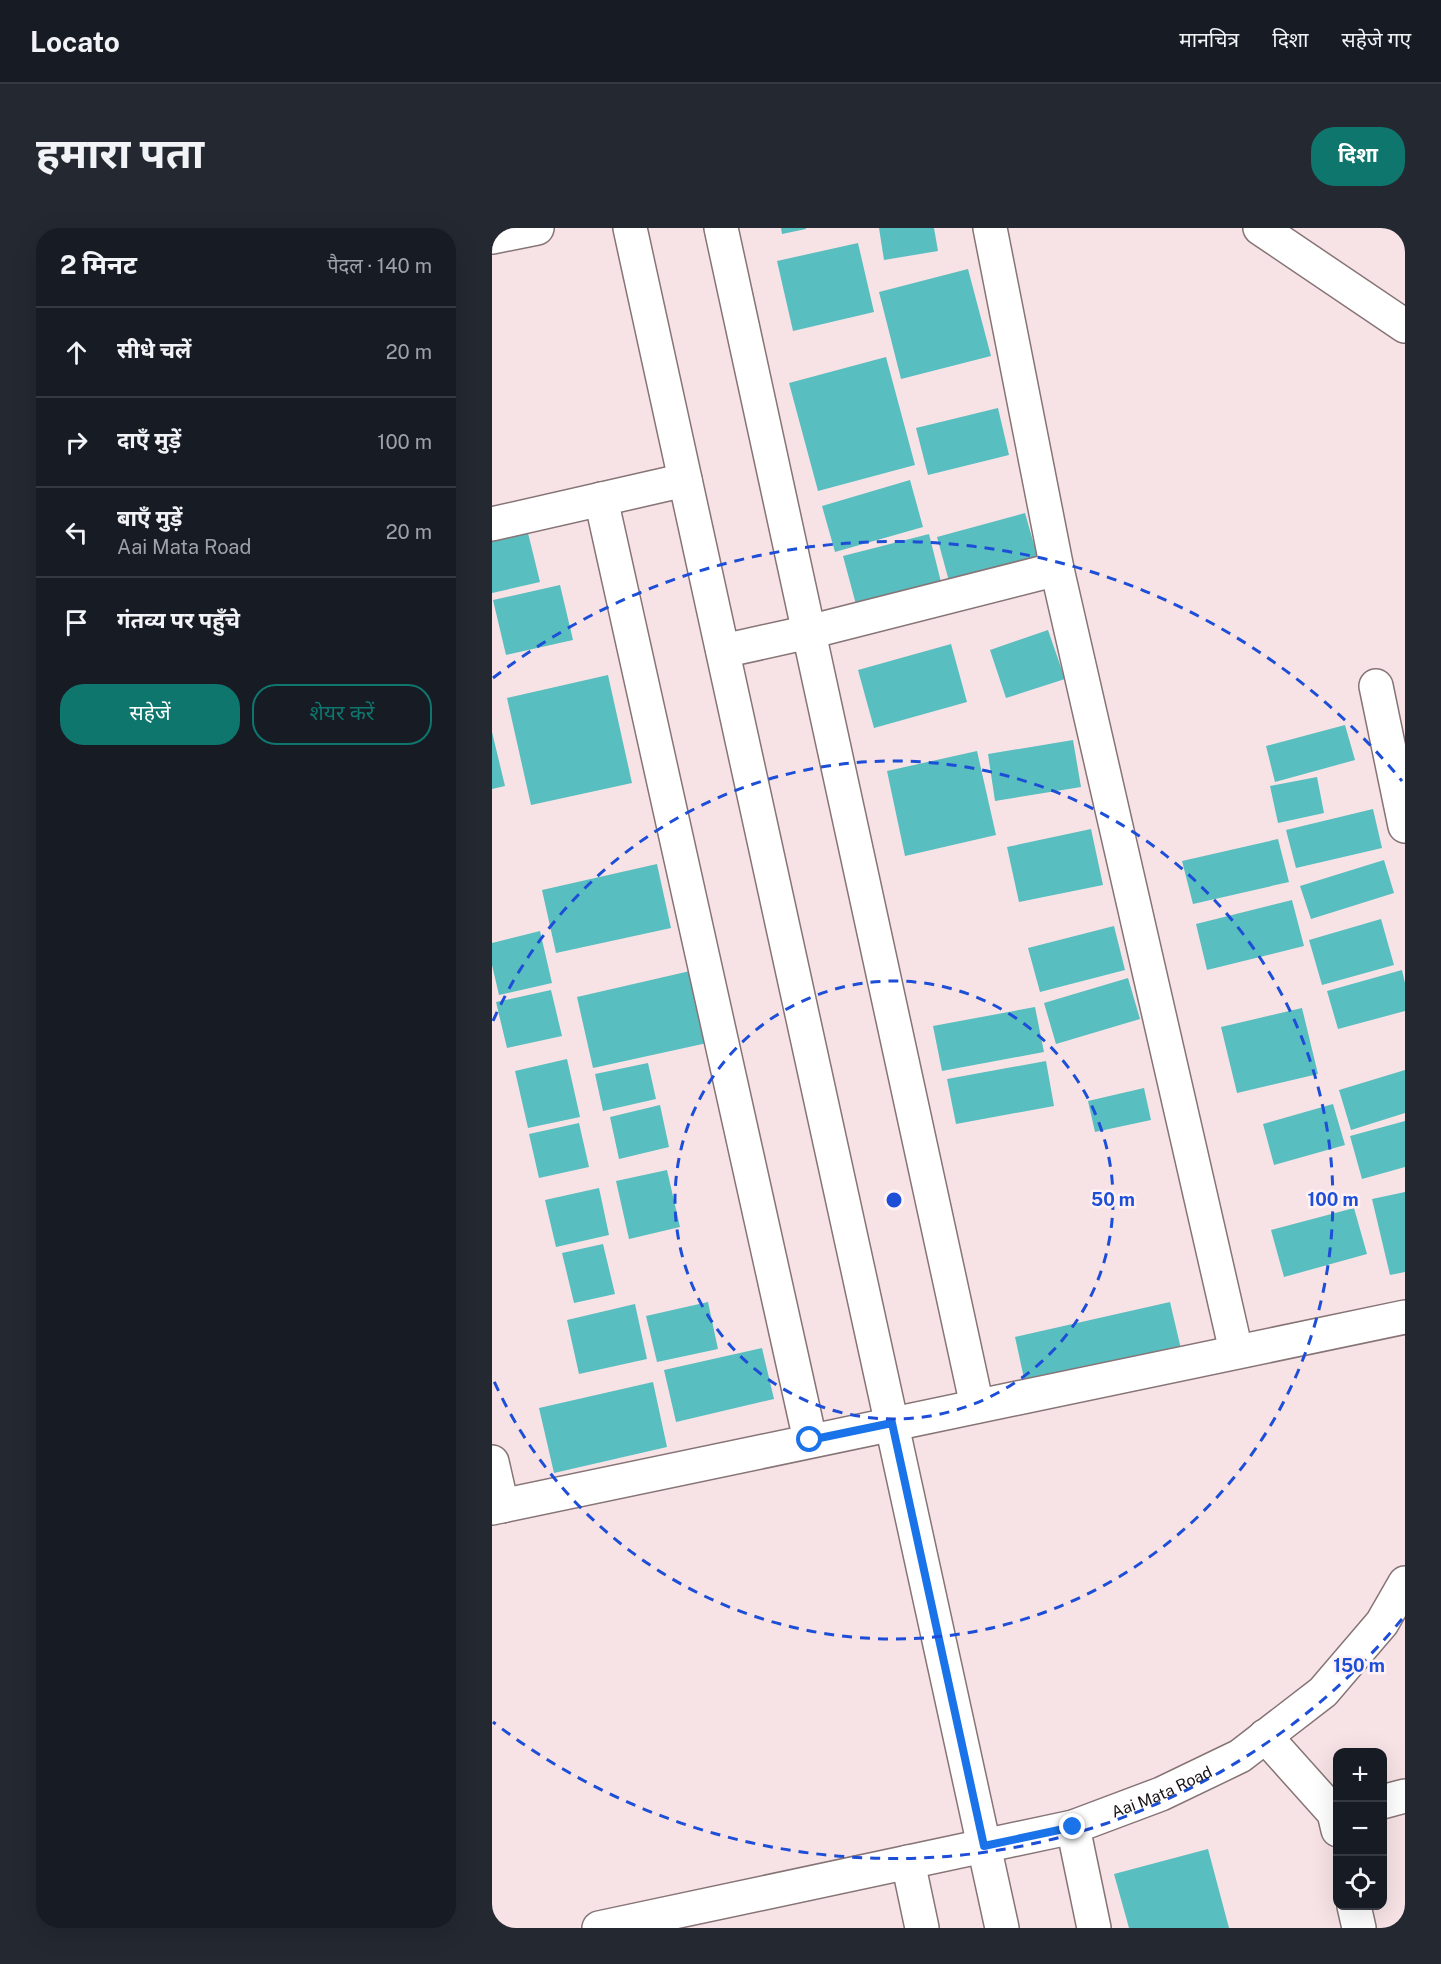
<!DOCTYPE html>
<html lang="hi">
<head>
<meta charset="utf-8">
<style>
  :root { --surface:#171b24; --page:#242831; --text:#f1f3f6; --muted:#9ea1a6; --line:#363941; --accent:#0f766e }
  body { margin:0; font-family:"Public Sans","Noto Sans Devanagari",sans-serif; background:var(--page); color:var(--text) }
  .controls { position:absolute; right:18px; bottom:18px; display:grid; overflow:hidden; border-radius:12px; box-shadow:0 6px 24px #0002 }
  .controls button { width:54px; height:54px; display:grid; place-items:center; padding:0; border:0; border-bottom:2px solid var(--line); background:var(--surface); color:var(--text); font:30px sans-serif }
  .stop { position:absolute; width:18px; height:18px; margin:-14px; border:4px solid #1a73e8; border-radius:50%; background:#fff }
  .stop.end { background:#1a73e8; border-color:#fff; box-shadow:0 2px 6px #0008 }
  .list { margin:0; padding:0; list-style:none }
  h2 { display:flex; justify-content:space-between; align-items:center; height:78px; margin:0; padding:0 24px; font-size:26px }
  h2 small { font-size:20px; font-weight:400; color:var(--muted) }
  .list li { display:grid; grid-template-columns:39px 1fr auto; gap:18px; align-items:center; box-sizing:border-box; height:90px; padding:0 24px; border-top:2px solid var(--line) }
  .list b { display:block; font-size:22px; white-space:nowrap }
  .list p { margin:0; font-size:20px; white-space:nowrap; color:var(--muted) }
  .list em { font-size:20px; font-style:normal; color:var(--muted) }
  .actions { display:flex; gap:12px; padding:18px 24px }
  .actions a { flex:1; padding:14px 0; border:2px solid var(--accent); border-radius:24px; text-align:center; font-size:21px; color:var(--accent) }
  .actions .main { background:var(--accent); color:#fff }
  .icon { flex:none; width:33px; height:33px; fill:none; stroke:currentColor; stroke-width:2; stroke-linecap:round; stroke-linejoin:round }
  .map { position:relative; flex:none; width:913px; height:1700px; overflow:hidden; border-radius:24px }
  header { display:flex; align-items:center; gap:36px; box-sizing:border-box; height:84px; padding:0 30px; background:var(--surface); border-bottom:2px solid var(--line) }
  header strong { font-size:28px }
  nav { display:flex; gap:33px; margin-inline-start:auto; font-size:21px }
  .intro { display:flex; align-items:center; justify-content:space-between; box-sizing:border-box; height:144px; padding:0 36px }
  h1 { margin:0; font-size:42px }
  .button { padding:15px 27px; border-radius:24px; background:var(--accent); color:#fff; font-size:21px; font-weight:700 }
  main { display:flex; gap:36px; padding:0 36px }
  aside { flex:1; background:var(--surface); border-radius:24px; box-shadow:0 6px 24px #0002 }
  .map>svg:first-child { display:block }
  .building { fill:#58bebf }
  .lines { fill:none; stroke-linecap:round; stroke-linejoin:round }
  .street-casing { stroke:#867476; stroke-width:36 }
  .street { stroke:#fff; stroke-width:33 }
  .route { stroke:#1a73e8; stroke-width:8 }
  .ring { fill:none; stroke:#1d4ed8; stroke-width:3; stroke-dasharray:10 8 }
  .labels { text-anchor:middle; stroke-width:5; stroke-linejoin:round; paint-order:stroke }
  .street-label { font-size:16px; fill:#181112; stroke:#fff2f4 }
  .centre { fill:#1d4ed8; stroke:#fff2f4; stroke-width:3 }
  .ring-label { font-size:18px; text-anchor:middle; font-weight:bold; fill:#1d4ed8; stroke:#fff2f4; stroke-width:5; stroke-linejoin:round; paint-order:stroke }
</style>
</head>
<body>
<header>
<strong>Locato</strong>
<nav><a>मानचित्र</a><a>दिशा</a><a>सहेजे गए</a></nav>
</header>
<div class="intro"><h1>हमारा पता</h1><a class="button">दिशा</a></div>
<main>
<aside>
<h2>2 मिनट<small>पैदल · 140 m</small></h2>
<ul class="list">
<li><svg class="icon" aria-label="ahead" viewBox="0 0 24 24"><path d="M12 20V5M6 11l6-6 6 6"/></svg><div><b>सीधे चलें</b></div><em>20 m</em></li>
<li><svg class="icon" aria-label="right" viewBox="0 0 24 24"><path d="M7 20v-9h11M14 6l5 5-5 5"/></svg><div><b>दाएँ मुड़ें</b></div><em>100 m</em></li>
<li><svg class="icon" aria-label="left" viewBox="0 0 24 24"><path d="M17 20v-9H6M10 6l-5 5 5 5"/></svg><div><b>बाएँ मुड़ें</b><p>Aai Mata Road</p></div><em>20 m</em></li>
<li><svg class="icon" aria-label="arrive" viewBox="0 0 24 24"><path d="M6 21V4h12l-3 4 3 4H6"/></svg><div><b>गंतव्य पर पहुँचे</b></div></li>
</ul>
<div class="actions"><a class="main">सहेजें</a><a>शेयर करें</a></div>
</aside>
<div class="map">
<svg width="913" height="1700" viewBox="0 0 913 1700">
  <rect width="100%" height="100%" fill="#f7e3e5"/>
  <path class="building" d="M289,0H314V1L290,6Z
    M387,0H442L446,23L392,32Z
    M366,15L382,84L301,103L285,33Z
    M476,41L499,128L409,151L387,64Z
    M394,129L423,237L326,263L297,155Z
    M506,180L517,227L436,247L424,200Z
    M418,252L431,299L343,324L330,278Z
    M533,285L547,334L458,357L445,309Z
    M36,305L48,354L0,365V313Z
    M437,306L451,362L366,384L351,328Z
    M68,357L81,412L14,427L1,372Z
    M556,402L573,451L514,470L498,422Z
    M459,416L475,474L382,500L366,442Z
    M116,447L140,555L39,577L15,470Z
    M853,497L863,532L783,554L774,518Z
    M0,504L13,558L0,561Z
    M581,512L589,559L503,573L496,526Z
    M485,523L504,607L413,628L395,543Z
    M825,549L832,585L786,595L778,558Z
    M881,581L890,620L804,640L794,602Z
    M599,601L611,657L527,674L515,619Z
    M786,611L797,654L701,676L690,633Z
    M892,632L902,665L819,691L808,658Z
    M165,636L179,700L64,725L50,662Z
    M800,672L812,718L715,742L704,696Z
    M889,691L902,737L830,757L817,712Z
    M622,698L633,742L548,764L536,720Z
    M48,703L60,755L7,767L0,737V715Z
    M910,742L913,755V783L846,801L835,763Z
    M198,743L215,815L101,840L85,769Z
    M636,750L648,791L564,816L552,775Z
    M59,762L70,808L15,820L4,774Z
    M543,779L552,824L450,843L441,798Z
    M810,780L826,846L745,865L729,799Z
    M75,831L88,889L36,900L23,843Z
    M554,833L562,878L464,896L455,851Z
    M156,835L164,871L111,883L103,846Z
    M913,842V885L859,902L847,862Z
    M652,860L659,892L603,904L596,873Z
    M841,876L853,917L782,937L771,896Z
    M168,877L177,919L127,931L118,889Z
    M913,893V939L870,951L858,908Z
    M87,895L97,939L47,950L37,906Z
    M175,942L188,999L137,1011L124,953Z
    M107,960L117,1007L64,1019L53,972Z
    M913,964V1044L898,1047L880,971Z
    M862,980L875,1026L792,1049L779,1002Z
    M111,1016L123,1066L82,1075L70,1025Z
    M216,1074L226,1121L165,1134L154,1088Z
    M678,1074L689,1121L533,1155L523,1109Z
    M143,1076L155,1131L87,1146L75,1092Z
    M270,1120L282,1171L184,1194L172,1142Z
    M161,1154L175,1219L62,1245L47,1180Z
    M716,1621L737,1700H637L622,1646Z"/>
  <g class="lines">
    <g class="street-casing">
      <g id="street">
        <path d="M138,0L510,1700"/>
        <path d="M229,0L485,1178"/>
        <path d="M498,0L565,341L744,1123"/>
        <path d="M768,0L913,98"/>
        <path d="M0,9L45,0"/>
        <path d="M109,271L318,1212"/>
        <path d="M0,296L193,252"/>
        <path d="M231,423L317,404L565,341"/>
        <path d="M884,458L913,598"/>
        <path d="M0,1234L10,1278"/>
        <path d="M0,1280L913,1089"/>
        <path d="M773,1508L842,1585L846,1602"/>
        <path d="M890,1574L913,1568"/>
        <path d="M581,1599L602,1700"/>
        <path d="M416,1634L430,1700"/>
        <path d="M862,1678L867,1700"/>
        <path id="s1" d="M107,1700L581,1599L669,1566L748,1528L831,1464L890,1395L913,1355"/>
      </g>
    </g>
    <use href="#street" class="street"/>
  </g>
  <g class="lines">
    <path class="route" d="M318,1212L400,1195L492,1618L581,1599"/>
  </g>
  <g class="ring">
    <circle cx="402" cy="972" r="219"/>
    <path d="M1 793A439 439 0 1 1 1 1151"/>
    <path d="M910 1391A658 658 0 0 1 1 1494M1 450A658 658 0 0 1 910 553"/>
  </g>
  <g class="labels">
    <g class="street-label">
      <text dy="6" stroke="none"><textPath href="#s1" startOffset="580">Aai Mata Road</textPath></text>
    </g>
  </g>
  <circle cx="402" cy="972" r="9" class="centre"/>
  <g class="ring-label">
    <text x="621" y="978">50 m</text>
    <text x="841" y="978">100 m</text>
    <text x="867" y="1444">150 m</text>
  </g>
</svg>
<div class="controls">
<button>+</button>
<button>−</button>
<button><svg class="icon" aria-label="locate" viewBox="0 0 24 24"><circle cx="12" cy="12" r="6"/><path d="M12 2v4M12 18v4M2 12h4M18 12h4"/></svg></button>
</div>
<div class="stop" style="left:318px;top:1212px"></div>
<div class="stop end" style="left:581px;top:1599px"></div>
</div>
</main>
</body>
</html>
